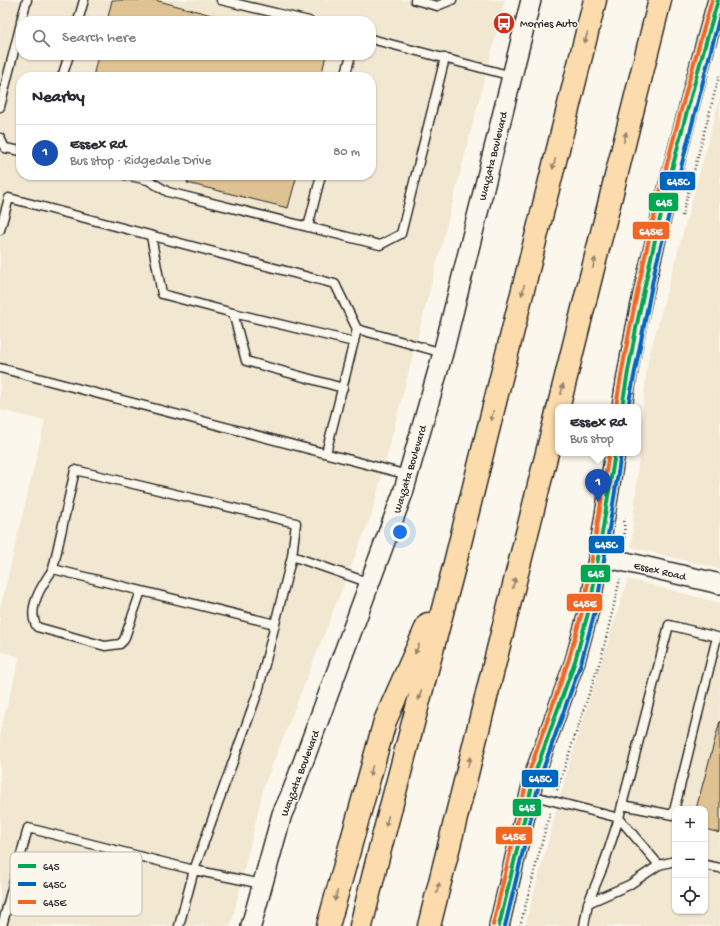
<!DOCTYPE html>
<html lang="en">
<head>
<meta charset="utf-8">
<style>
  :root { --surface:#fff; --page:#f7f7f7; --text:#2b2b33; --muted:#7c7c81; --line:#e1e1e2; --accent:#0b8043 }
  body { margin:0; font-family:"Gochi Hand",sans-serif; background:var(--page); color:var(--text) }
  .controls { position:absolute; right:12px; bottom:12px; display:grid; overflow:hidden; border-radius:8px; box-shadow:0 1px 3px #0004 }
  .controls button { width:36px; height:36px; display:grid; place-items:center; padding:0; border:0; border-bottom:1px solid var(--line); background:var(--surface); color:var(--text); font:20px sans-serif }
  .you { position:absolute; left:400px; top:532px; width:14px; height:14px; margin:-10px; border:3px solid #fff; border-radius:50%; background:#1a73e8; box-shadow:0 0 0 6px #1a73e833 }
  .badge { display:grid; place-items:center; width:26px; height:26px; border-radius:50%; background:var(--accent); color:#fff; font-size:13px; font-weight:700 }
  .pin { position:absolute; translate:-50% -33px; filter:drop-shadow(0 1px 2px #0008) }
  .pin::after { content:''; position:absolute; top:21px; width:14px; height:12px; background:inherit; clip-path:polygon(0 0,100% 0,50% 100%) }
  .popup { position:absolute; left:555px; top:404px; width:86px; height:52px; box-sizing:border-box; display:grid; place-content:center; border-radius:8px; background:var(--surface); filter:drop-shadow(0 1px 3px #0005); font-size:13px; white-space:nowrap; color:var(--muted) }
  .popup b { font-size:15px; color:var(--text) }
  .popup::after { content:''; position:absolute; left:50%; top:100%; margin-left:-8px; border:8px solid transparent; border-top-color:var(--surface) }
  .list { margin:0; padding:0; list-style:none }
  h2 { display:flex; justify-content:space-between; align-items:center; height:52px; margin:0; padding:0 16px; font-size:17px }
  h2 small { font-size:13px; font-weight:400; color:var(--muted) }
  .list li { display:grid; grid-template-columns:26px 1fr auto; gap:12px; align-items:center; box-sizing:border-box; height:56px; padding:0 16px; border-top:1px solid var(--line) }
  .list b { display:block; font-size:15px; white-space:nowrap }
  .list p { margin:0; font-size:13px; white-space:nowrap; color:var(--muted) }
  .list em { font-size:13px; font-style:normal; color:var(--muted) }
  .icon { flex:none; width:22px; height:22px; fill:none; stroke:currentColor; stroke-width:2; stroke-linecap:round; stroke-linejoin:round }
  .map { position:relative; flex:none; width:720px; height:926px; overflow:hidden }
  .search { position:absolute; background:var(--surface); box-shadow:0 1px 3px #0004; left:16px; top:16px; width:360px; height:44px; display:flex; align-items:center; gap:10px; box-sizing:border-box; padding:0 14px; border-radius:16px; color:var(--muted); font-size:15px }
  .panel { position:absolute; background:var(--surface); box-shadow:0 1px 3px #0004; left:16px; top:72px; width:360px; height:108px; border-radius:16px }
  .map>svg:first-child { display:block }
  .built { fill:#f2e7d1; fill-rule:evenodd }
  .building { fill:#dec292; stroke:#2b2b2b }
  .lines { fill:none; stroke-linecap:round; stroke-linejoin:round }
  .service-casing { stroke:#2b2b2b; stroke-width:11 }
  .tertiary-casing { stroke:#2b2b2b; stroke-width:22 }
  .motorway-casing { stroke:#2b2b2b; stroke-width:25 }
  .path { stroke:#2b2b2b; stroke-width:2.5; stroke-dasharray:1 3; stroke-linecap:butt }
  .service { stroke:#fbf7ec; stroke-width:8 }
  .tertiary { stroke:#fbf7ec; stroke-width:19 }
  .motorway { stroke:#fcdcac; stroke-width:22 }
  .bus-1-casing { stroke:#fbf7ec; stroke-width:7 }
  .bus-2-casing { stroke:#fbf7ec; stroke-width:7 }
  .bus-3-casing { stroke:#fbf7ec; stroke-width:7 }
  .bus-1 { stroke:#00a651; stroke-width:4 }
  .bus-2 { stroke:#0065bd; stroke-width:4 }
  .bus-3 { stroke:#f26522; stroke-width:4 }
  .oneway { fill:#94846c }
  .labels { text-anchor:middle; stroke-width:3.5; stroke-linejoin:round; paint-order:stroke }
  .poi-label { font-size:11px; fill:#2b2b2b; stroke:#fbf7ec; text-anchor:start }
  .street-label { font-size:11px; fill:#2b2b2b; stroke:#fbf7ec }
  .key { fill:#fbf7ec; stroke:#bdbab2; stroke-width:1 }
  .key-label { font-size:11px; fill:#2b2b2b }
  .line-badge { stroke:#fbf7ec; stroke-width:1.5 }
  .badge-label { font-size:11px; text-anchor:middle; font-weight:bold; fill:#fff }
</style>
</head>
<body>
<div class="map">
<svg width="720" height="926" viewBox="0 0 720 926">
  <rect width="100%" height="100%" fill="#fbf7ec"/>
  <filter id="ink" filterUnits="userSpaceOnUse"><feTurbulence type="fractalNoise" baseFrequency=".025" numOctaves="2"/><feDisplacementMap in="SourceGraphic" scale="8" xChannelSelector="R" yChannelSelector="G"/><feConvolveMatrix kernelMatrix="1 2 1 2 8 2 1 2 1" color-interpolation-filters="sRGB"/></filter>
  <g filter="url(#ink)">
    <path class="built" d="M0,0H505L372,513L264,786L231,926H0V732L20,657L0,651V609L45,421L0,410ZM21,21H371V55H21ZM21,77H371V175H21Z
      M720,98V569L631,547L647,364Z
      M628,579L720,603V926H525L569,764ZM675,809H705V911H675Z"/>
    <path class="building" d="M112,0H155L234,21H107Z
      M98,55H326L321,77H93Z
      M189,175H297L288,208L187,183Z
      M720,721V833L705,829V809H696Z"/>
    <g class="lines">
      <g class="service-casing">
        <path id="service" d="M221,0L309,21
          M415,0L437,6L452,0
          M21,21L27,0
          M78,21L84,0
          M371,39L512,76
          M62,77L69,55
          M345,77L351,55
          M0,107L21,23
          M0,138L5,148L21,151
          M125,175L148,180L168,192L380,245L401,234L445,58
          M308,227L321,175
          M0,230L9,198L335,284L357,329L443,353
          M151,236L162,294L233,313L246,361L343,388
          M233,313L354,342
          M0,368L408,475
          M326,453L357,329
          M53,569C42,585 26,609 37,627L105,646L120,644L124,640L141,591
          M275,624L53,569L75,470L296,523L292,556
          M530,795L619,818L603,867L588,903L584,926
          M622,805L673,815L717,637L669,625L622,805L619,818L659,865
          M705,865L720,868
          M262,884L194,870L258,692L292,556L370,583
          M588,903L629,885L659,865L675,861
          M2,926L28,828L194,870L179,926"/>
      </g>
      <g class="tertiary-casing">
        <path id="tertiary" d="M622,407C633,332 651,258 669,185C685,123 700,61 718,0
          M600,556L720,584
          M251,926L282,814L292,792L403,493L443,353L531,0
          M499,926L535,773L575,661L591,602L615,453"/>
      </g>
      <g class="motorway-casing">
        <path id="motorway" d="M328,926L385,721L428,624
          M361,926L381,845L455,563L595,0
          M429,926L660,0"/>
      </g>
      <path class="path" d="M682,216L720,73
        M624,517L625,544
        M557,790L602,655L620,579
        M520,926L550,812"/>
      <use href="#service" class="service"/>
      <use href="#tertiary" class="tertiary"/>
      <use href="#motorway" class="motorway"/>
      <g class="bus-1-casing">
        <path id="bus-1" d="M622,407C644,270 679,134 718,0
          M499,926L535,773L575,661L591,602L615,453"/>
      </g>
      <g class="bus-2-casing">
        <path id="bus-2" d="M628,407L655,269L720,15
          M505,926L541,775L581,663L597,604L621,454"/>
      </g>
      <g class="bus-3-casing">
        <path id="bus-3" d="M616,406C638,269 673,133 712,0
          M493,925L529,772L569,659L585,601L609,453"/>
      </g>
      <use href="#bus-1" class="bus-1"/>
      <use href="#bus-2" class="bus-2"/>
      <use href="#bus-3" class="bus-3"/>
    </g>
    <defs><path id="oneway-solid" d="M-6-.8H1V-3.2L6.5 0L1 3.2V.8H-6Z"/></defs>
    <g class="oneway">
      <use href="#oneway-solid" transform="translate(586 38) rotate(104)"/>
      <use href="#oneway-solid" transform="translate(625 137) rotate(-76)"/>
      <use href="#oneway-solid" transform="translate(554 164) rotate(104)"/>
      <use href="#oneway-solid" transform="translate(594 263) rotate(-76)"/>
      <use href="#oneway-solid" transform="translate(523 290) rotate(104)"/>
      <use href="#oneway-solid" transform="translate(562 389) rotate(-76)"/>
      <use href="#oneway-solid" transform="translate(492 416) rotate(104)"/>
      <use href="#oneway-solid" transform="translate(514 583) rotate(-76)"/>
      <use href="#oneway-solid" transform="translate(417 649) rotate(114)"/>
      <use href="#oneway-solid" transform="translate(420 695) rotate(105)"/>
      <use href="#oneway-solid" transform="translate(469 762) rotate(-76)"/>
      <use href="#oneway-solid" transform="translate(371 771) rotate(106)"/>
      <use href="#oneway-solid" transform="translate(387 821) rotate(105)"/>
      <use href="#oneway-solid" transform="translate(438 888) rotate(-76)"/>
      <use href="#oneway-solid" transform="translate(336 896) rotate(105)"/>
    </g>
  </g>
  <defs>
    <g id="bus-disc" transform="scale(1.15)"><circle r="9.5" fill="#c8321e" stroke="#fbf7ec"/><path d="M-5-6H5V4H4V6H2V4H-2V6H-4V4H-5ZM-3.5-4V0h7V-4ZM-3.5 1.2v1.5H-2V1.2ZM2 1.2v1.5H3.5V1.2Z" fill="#fff"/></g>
  </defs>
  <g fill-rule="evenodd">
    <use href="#bus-disc" x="504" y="23"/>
  </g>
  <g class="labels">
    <g class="poi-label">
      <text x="520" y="27">Morries Auto</text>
    </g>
    <g class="street-label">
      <text transform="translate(492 156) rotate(-76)" y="4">Wayzata Boulevard</text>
      <text transform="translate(409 469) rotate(-73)" y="4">Wayzata Boulevard</text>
      <text transform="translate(660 570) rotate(13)" y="4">Essex Road</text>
      <text transform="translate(299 773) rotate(-69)" y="4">Wayzata Boulevard</text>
    </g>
  </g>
  <rect x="10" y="852" width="132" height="64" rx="6" class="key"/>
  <rect x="18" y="864" width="18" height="4" fill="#00a651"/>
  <rect x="18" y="882" width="18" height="4" fill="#0065bd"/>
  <rect x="18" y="900" width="18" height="4" fill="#f26522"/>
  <g class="key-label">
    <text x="43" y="870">645</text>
    <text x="43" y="888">645C</text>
    <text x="43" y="906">645E</text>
  </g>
  <g class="line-badge">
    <rect x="659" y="171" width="37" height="20" rx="4" fill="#0065bd"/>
    <rect x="648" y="192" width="31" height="20" rx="4" fill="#00a651"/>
    <rect x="632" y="221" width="38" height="19" rx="4" fill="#f26522"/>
    <rect x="588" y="535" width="37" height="19" rx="4" fill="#0065bd"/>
    <rect x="580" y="564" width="31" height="19" rx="4" fill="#00a651"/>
    <rect x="566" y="593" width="37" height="19" rx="4" fill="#f26522"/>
    <rect x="521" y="769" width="38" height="19" rx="4" fill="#0065bd"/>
    <rect x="512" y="798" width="30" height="19" rx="4" fill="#00a651"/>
    <rect x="495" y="826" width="38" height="19" rx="4" fill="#f26522"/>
  </g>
  <g class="badge-label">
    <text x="678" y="185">645C</text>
    <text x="664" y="206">645</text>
    <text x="651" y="235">645E</text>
    <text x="606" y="548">645C</text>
    <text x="596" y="577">645</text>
    <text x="585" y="607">645E</text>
    <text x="540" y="782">645C</text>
    <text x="527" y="811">645</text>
    <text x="514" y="840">645E</text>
  </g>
</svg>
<div class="controls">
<button>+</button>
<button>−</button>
<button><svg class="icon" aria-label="locate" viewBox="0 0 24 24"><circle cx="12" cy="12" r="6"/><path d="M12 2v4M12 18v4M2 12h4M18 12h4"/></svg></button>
</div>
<div class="you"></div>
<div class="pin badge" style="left:598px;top:502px;background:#1a4fb4">1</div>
<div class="popup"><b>Essex Rd</b>Bus stop</div>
<div class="search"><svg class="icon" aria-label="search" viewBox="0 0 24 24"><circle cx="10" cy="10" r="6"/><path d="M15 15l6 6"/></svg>Search here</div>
<section class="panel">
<h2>Nearby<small></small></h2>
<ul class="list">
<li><span class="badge" style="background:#1a4fb4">1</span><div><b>Essex Rd</b><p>Bus stop · Ridgedale Drive</p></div><em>80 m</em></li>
</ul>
</section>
</div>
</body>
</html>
